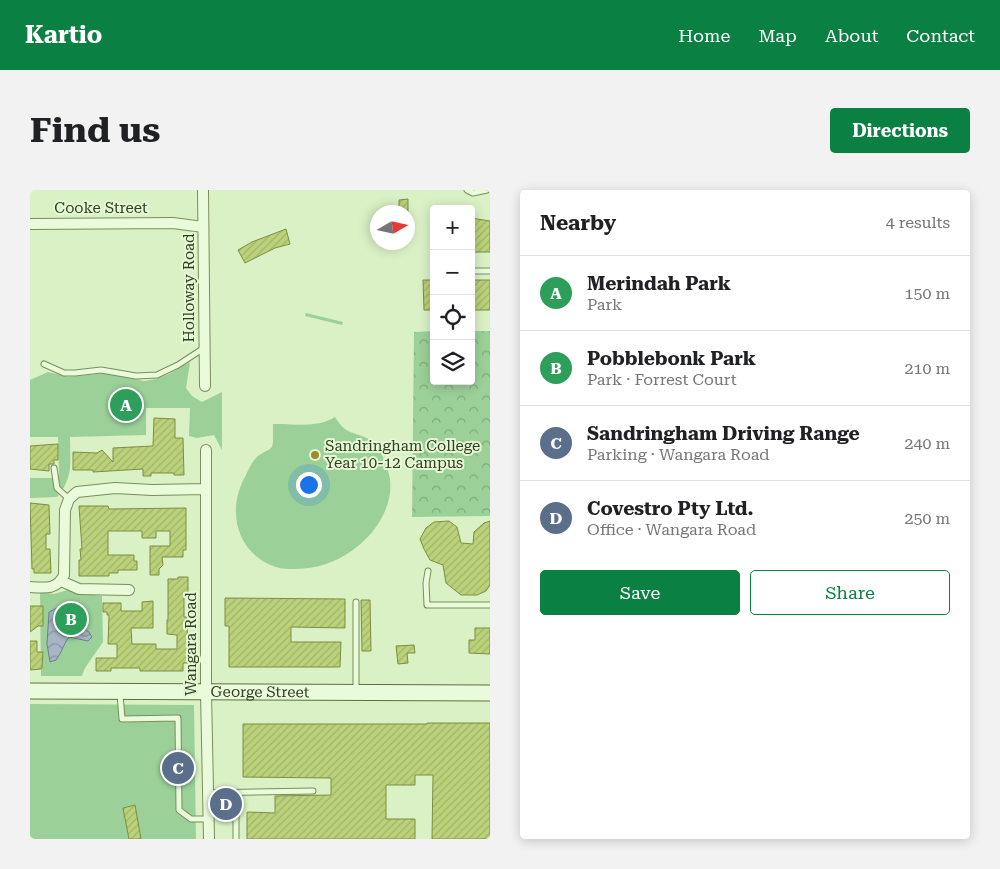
<!DOCTYPE html>
<html lang="en">
<head>
<meta charset="utf-8">
<style>
  :root { --surface:#fff; --page:#f2f2f2; --text:#202124; --muted:#757577; --line:#e0e0e0; --accent:#0b8043 }
  body { margin:0; font-family:"Roboto Serif",serif; background:var(--page); color:var(--text) }
  .controls { position:absolute; right:15px; top:15px; display:grid; overflow:hidden; border-radius:5px; box-shadow:0 2px 12px #0003 }
  .controls button { width:45px; height:45px; display:grid; place-items:center; padding:0; border:0; border-bottom:1px solid var(--line); background:var(--surface); color:var(--text); font:25px sans-serif }
  .compass { position:absolute; left:340px; top:15px; width:45px; height:45px; border-radius:50%; background:var(--surface); box-shadow:0 2px 12px #0003; rotate:81deg }
  .you { position:absolute; left:278px; top:294px; width:18px; height:18px; margin:-12px; border:4px solid #fff; border-radius:50%; background:#1a73e8; box-shadow:0 0 0 8px #1a73e833 }
  .badge { display:grid; place-items:center; width:32px; height:32px; border-radius:50%; background:var(--accent); color:#fff; font-size:16px; font-weight:700 }
  .pin { position:absolute; translate:-50% -50%; border:2px solid #fff; box-shadow:0 1px 5px #0006 }
  .list { margin:0; padding:0; list-style:none }
  h2 { display:flex; justify-content:space-between; align-items:center; height:65px; margin:0; padding:0 20px; font-size:21px }
  h2 small { font-size:16px; font-weight:400; color:var(--muted) }
  .list li { display:grid; grid-template-columns:32px 1fr auto; gap:15px; align-items:center; box-sizing:border-box; height:75px; padding:0 20px; border-top:1px solid var(--line) }
  .list b { display:block; font-size:19px; white-space:nowrap }
  .list p { margin:0; font-size:16px; white-space:nowrap; color:var(--muted) }
  .list em { font-size:16px; font-style:normal; color:var(--muted) }
  .actions { display:flex; gap:10px; padding:15px 20px }
  .actions a { flex:1; padding:11px 0; border:1px solid var(--accent); border-radius:5px; text-align:center; font-size:18px; color:var(--accent) }
  .actions .main { background:var(--accent); color:#fff }
  .icon { flex:none; width:28px; height:28px; fill:none; stroke:currentColor; stroke-width:2; stroke-linecap:round; stroke-linejoin:round }
  .map { position:relative; flex:none; width:460px; height:649px; overflow:hidden; border-radius:5px }
  header { display:flex; align-items:center; gap:30px; box-sizing:border-box; height:70px; padding:0 25px; background:var(--accent); color:#fff }
  header strong { font-size:24px }
  nav { display:flex; gap:28px; margin-inline-start:auto; font-size:18px }
  .intro { display:flex; align-items:center; justify-content:space-between; box-sizing:border-box; height:120px; padding:0 30px }
  h1 { margin:0; font-size:35px }
  .button { padding:12px 22px; border-radius:5px; background:var(--accent); color:#fff; font-size:18px; font-weight:700 }
  main { display:flex; gap:30px; padding:0 30px }
  aside { flex:1; background:var(--surface); border-radius:5px; box-shadow:0 2px 12px #0003 }
  .map>svg:first-child { display:block }
  .forest { fill:url(#forest-crowns) }
  .green { fill:#9bd098 }
  .water { fill:url(#water-waves); stroke:#6d7d93 }
  .building { fill:url(#building-hatch); stroke:#7c8e3e }
  .lines { fill:none; stroke-linecap:round; stroke-linejoin:round }
  .lane-casing { stroke:#7b8d5a; stroke-width:7 }
  .street-casing { stroke:#7b8d5a; stroke-width:12 }
  .secondary-casing { stroke:#5e6f3d; stroke-width:17 }
  .lane { stroke:#e9fbda; stroke-width:5 }
  .street { stroke:#e9fbda; stroke-width:10 }
  .secondary { stroke:#e9fbda; stroke-width:15 }
  .poi-dot { fill:#a08b26; stroke:#e5f8d6; stroke-width:2 }
  .labels { text-anchor:middle; stroke-width:4; stroke-linejoin:round; paint-order:stroke }
  .street-label { font-size:15px; fill:#333d1f; stroke:#e5f8d6 }
  .poi-label { font-size:15px; fill:#333d1f; stroke:#e5f8d6; text-anchor:start }
</style>
</head>
<body>
<header>
<strong>Kartio</strong>
<nav><a>Home</a><a>Map</a><a>About</a><a>Contact</a></nav>
</header>
<div class="intro"><h1>Find us</h1><a class="button">Directions</a></div>
<main>
<div class="map">
<svg width="460" height="649" viewBox="0 0 460 649">
  <defs>
    <pattern id="forest-crowns" width="20" height="18" patternUnits="userSpaceOnUse" patternTransform="scale(1.25)"><rect width="20" height="18" fill="#9bd098"/><path d="M2 6a3 3 0 1 1 6 0M12 15a3 3 0 1 1 6 0" fill="none" stroke="#7faa7b"/></pattern>
    <pattern id="water-waves" width="16" height="10" patternUnits="userSpaceOnUse" patternTransform="scale(1.25)"><rect width="16" height="10" fill="#a7b5c4"/><path d="M0 5q4-4 8 0t8 0" fill="none" stroke="#89949f"/></pattern>
    <pattern id="building-hatch" width="6" height="6" patternUnits="userSpaceOnUse" patternTransform="scale(1.25)"><rect width="6" height="6" fill="#bbd17a"/><path d="M-1 1l2-2M0 6l6-6M5 7l2-2" fill="none" stroke="#a1b469"/></pattern>
  </defs>
  <rect width="100%" height="100%" fill="#daf1c6"/>
  <path class="forest" d="M404,141V191H441V141H460V326L382,327L384,142Z"/>
  <path class="green" d="M276,123L313,132L312,135L275,126Z
    M160,172L156,198L162,206L172,212L192,202V260L184,245L167,248L159,246L160,218H116V245L40,247C40,272 44,287 27,307L0,308V288H29L28,247H0V190L18,182L39,187L77,183L114,191L126,189L139,184Z
    M305,227C316,245 322,241 339,249C349,255 355,270 358,281C365,301 356,325 343,341C323,365 296,379 265,379C258,379 252,379 246,377C207,364 196,321 215,287C218,281 221,273 226,268C230,263 237,262 242,257L243,252V234C265,233 285,239 305,227Z
    M38,400L54,404L72,406L73,452L55,478L52,486H11L10,402L24,404Z
    M0,514L164,515L166,649H0Z"/>
  <path class="water" d="M27,418L41,423L46,434L59,442L62,447L58,451L39,447C32,457 32,462 26,470L20,472L17,454L19,422Z"/>
  <path class="building" d="M378,9V22H369V10Z
    M441,28L460,31V62H441Z
    M256,39L260,54L245,58L215,73L208,60L222,52Z
    M393,90H404V120H394Z
    M441,90H460V120H441Z
    M124,228L145,229V248H153L154,285H144V283H121V286H113V279L63,282V280H43V262L67,263L72,260L83,272V258L123,256Z
    M28,254V270H24V274H19V281L0,279V256Z
    M0,313L19,315L20,344H16V359H20L21,383H4V379H2Z
    M49,316H78L79,319L156,318V360H153V367H132L133,375L129,379V385H120V356H140V341H126V348H112V341H78V365H104V371H107V380H88V383H79V386H49V370H51L50,359H52Z
    M419,331L427,337L431,353L443,354L444,342L454,333L460,331V395L456,401L447,405H431L416,393L413,375L400,370L394,359L390,349L396,338L404,332Z
    M148,387H158V403L154,407V427H157L158,473H153V481H110V478H81V481H66V468H87V454H78L79,425H77V422H73V413H91V421H112V412L123,411V438H101L102,454H126V459H147V445L137,444V430H138V389H148Z
    M195,408L315,409V438L261,437V452H311L310,477H199V436H195Z
    M331,410H340L341,461H332Z
    M0,416H13V436H8L0,442Z
    M445,438H460V464L439,463V450H445Z
    M0,451H7V462H13L12,477L11,479L0,480Z
    M384,455L385,463H377L378,473L368,474L366,456Z
    M397,533H460V649H402L403,585H385V595H356V629H385V649H217V622L245,623V606L301,605V588L213,587V534H397Z
    M105,615L111,649H99L93,618Z"/>
  <g class="lines">
    <g class="lane-casing">
      <path id="lane" d="M437,0L443,3L457,0
        M441,81H460
        M14,174L34,183H45L71,180L106,186L127,185L148,175L174,158
        M24,278L27,298L39,309
        M398,381L396,393L397,415H460
        M326,501V412
        M90,504L92,529L148,528L149,620L161,629H178
        M178,603L283,601
        M206,603V649"/>
    </g>
    <g class="street-casing">
      <path id="street" d="M173,0L175,196
        M0,34L143,33L173,37
        M176,260V502L179,649
        M31,391L49,399L99,400
        M0,397C15,398 27,400 34,385L35,320L39,309L47,302L85,298L122,300L176,299"/>
    </g>
    <g class="secondary-casing">
      <g id="secondary">
        <path id="s1" d="M0,501L460,503"/>
      </g>
    </g>
    <use href="#lane" class="lane"/>
    <use href="#street" class="street"/>
    <use href="#secondary" class="secondary"/>
  </g>
  <circle class="poi-dot" cx="285" cy="265" r="5"/>
  <g class="labels">
    <g class="street-label">
      <text x="71" y="23">Cooke Street</text>
      <text transform="translate(159 98) rotate(-90)" y="5">Holloway Road</text>
      <text transform="translate(161 454) rotate(-90)" y="5">Wangara Road</text>
      <text dy="5" stroke="none"><textPath href="#s1" startOffset="230">George Street</textPath></text>
    </g>
    <g class="poi-label">
      <text x="295" y="261">Sandringham College<tspan x="295" dy="17">Year 10-12 Campus</tspan></text>
    </g>
  </g>
</svg>
<div class="controls">
<button>+</button>
<button>−</button>
<button><svg class="icon" aria-label="locate" viewBox="0 0 24 24"><circle cx="12" cy="12" r="6"/><path d="M12 2v4M12 18v4M2 12h4M18 12h4"/></svg></button>
<button><svg class="icon" aria-label="layers" viewBox="0 0 24 24"><path d="M12 4l9 5-9 5-9-5zM3 14l9 5 9-5"/></svg></button>
</div>
<svg class="compass" viewBox="-18 -18 36 36"><path d="M0-13l5 13h-10z" fill="#e53935"/><path d="M0 13l5-13h-10z" fill="#757577"/></svg>
<div class="you"></div>
<div class="pin badge" style="left:96px;top:215px;background:#2e9e5b">A</div>
<div class="pin badge" style="left:41px;top:429px;background:#2e9e5b">B</div>
<div class="pin badge" style="left:148px;top:578px;background:#5c6f8a">C</div>
<div class="pin badge" style="left:196px;top:614px;background:#5c6f8a">D</div>
</div>
<aside>
<h2>Nearby<small>4 results</small></h2>
<ul class="list">
<li><span class="badge" style="background:#2e9e5b">A</span><div><b>Merindah Park</b><p>Park</p></div><em>150 m</em></li>
<li><span class="badge" style="background:#2e9e5b">B</span><div><b>Pobblebonk Park</b><p>Park · Forrest Court</p></div><em>210 m</em></li>
<li><span class="badge" style="background:#5c6f8a">C</span><div><b>Sandringham Driving Range</b><p>Parking · Wangara Road</p></div><em>240 m</em></li>
<li><span class="badge" style="background:#5c6f8a">D</span><div><b>Covestro Pty Ltd.</b><p>Office · Wangara Road</p></div><em>250 m</em></li>
</ul>
<div class="actions"><a class="main">Save</a><a>Share</a></div>
</aside>
</main>
</body>
</html>
